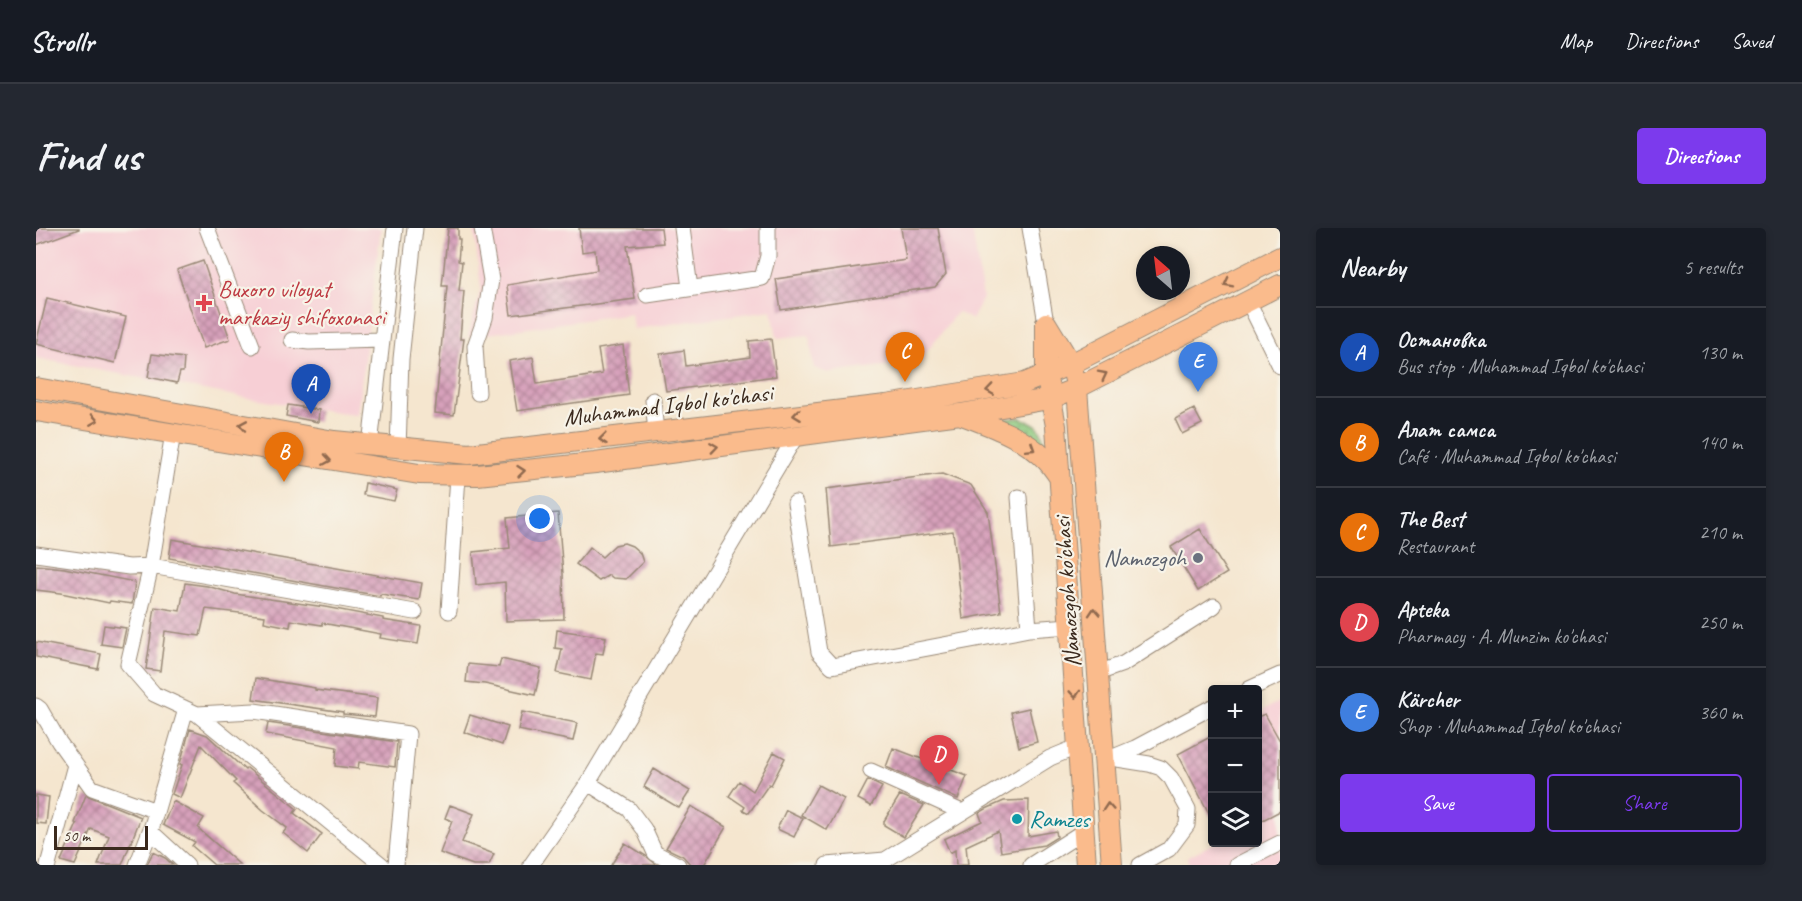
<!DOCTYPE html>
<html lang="en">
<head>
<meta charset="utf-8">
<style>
  :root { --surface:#171b24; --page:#242831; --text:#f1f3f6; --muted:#9ea1a6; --line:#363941; --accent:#7c3aed }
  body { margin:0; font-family:Caveat,sans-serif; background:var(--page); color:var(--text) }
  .controls { position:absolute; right:18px; bottom:18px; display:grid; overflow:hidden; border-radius:6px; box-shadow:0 3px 9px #0003 }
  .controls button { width:54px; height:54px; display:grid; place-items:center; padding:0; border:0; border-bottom:2px solid var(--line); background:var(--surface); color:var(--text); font:30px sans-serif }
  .compass { position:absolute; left:1100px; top:18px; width:54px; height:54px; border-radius:50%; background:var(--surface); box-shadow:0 3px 9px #0003; rotate:332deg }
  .scale { position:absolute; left:18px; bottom:15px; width:94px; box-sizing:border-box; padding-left:6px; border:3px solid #3b2a1e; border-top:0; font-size:16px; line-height:21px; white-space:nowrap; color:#3b2a1e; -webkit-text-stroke:4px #f7f3e8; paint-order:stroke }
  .you { position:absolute; left:504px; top:291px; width:21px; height:21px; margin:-15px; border:4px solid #fff; border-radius:50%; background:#1a73e8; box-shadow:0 0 0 9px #1a73e833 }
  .badge { display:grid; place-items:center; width:39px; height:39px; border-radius:50%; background:var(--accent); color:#fff; font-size:20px; font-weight:700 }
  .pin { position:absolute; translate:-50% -50px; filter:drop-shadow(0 2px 3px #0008) }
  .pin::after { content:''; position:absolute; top:32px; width:21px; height:18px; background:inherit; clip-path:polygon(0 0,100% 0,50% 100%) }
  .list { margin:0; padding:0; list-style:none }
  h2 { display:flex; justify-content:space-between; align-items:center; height:78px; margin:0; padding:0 24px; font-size:26px }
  h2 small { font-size:20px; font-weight:400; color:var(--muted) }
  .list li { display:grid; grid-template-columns:39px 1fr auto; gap:18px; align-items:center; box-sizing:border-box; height:90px; padding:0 24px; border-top:2px solid var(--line) }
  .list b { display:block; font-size:22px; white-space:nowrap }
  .list p { margin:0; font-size:20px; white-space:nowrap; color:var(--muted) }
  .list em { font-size:20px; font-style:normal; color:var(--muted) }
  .actions { display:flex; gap:12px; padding:18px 24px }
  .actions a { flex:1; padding:14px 0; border:2px solid var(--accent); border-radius:6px; text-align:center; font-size:21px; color:var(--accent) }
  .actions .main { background:var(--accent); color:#fff }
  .icon { flex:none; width:33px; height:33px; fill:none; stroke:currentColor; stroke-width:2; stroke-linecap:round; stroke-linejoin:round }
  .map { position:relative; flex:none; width:1244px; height:637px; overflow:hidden; border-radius:6px }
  header { display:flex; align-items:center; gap:36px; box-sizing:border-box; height:84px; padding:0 30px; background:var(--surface); border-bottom:2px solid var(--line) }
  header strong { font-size:28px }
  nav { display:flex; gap:33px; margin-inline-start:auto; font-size:21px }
  .intro { display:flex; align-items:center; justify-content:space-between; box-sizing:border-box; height:144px; padding:0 36px }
  h1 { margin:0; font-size:42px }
  .button { padding:15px 27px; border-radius:6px; background:var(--accent); color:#fff; font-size:21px; font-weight:700 }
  main { display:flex; gap:36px; padding:0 36px }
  aside { flex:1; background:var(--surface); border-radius:6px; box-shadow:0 3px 9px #0003 }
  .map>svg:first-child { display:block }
  .built { fill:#f7cfd5 }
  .green { fill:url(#green-dots); stroke:#647a4e; stroke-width:1.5 }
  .building { fill:url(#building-cross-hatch) }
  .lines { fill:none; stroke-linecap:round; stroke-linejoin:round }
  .minor-casing { stroke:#988876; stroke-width:17 }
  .major-casing { stroke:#988876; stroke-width:22 }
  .minor { stroke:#fff; stroke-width:15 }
  .major { stroke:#fabb8c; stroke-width:20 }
  .oneway { stroke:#916b50 }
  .health-dot { fill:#e0444e; stroke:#f7f3e8; stroke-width:2 }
  .worship-dot { fill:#6b7280; stroke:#f7f3e8; stroke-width:2 }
  .culture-dot { fill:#0f9aa8; stroke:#f7f3e8; stroke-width:2 }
  .labels { text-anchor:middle; stroke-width:4.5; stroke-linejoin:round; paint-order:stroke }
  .health-label { font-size:24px; fill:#be3a42; stroke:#f7f3e8; text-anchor:start }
  .street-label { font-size:24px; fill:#3b2a1e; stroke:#f7f3e8 }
  .worship-label { font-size:24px; fill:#5b616d; stroke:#f7f3e8; text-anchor:end }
  .culture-label { font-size:24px; fill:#0d838f; stroke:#f7f3e8; text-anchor:start }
</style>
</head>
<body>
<header>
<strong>Strollr</strong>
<nav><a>Map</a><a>Directions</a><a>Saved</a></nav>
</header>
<div class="intro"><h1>Find us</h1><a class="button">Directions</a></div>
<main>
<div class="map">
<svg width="1244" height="637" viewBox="0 0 1244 637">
  <defs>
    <pattern id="green-dots" width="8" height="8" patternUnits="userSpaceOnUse" patternTransform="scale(1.5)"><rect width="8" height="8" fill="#8dc97e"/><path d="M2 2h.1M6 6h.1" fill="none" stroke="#74a367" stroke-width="1.8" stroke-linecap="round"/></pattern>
    <pattern id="building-cross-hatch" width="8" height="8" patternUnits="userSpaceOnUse" patternTransform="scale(1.5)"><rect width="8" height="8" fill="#d7a1bb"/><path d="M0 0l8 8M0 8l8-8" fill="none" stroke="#b08397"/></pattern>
  </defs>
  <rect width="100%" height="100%" fill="#f7f3e8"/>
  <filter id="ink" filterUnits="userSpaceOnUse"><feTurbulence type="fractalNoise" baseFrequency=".0167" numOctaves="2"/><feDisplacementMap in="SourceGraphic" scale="12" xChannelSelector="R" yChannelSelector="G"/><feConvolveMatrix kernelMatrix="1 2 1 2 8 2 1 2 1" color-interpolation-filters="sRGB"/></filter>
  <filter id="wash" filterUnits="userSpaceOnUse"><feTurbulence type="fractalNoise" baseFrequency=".008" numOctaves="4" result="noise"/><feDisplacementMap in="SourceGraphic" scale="24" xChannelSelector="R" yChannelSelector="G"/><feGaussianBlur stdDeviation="1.35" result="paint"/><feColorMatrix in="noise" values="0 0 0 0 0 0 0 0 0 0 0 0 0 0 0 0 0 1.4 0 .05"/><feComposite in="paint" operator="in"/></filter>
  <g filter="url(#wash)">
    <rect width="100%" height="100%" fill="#f5e6cf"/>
    <path class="built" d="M0,0H345L321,187L210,170L0,130Z
      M438,0H936L947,70L936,92L921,84L887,128V133L793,145L778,140L773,107L741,110L736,82L597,101L595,85L432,109L445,60Z
      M1244,473V637H1152V628L1179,615L1222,614V489L1229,486L1227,482Z"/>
    <path class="green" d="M984,190C1006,197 1005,201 1010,222L955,192Z"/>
    <g id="blocks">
      <path class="building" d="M0,0H43V1L0,17Z
        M412,0H422V11H424L422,33L426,34L423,63H428L424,111H428L418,187L399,185L411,58H406Z
        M543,0H625L627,15L591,18L599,71L475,87L471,57L561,42L559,22L546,24Z
        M865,0H902L910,46L899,59L745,82L740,51L870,32Z
        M167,33L194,111L168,120L141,42Z
        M11,70L90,89L79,135L0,116Z
        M735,111L740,148L630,163L624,126L648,122L650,138L714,129L713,113Z
        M587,117L593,167L481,183L473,133L497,129L501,156L566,146L562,121Z
        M116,126L148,130L147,144H144L141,155L112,149Z
        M252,177L283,182L282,194L250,188Z
        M1158,181L1166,196L1146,206L1139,191Z
        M906,246L935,257L952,284L965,384L927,391L917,303L795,319L790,261Z
        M329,255L361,262L358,273L327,267Z
        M522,285L527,346L528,391L470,393L469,354L440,357L437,324L474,320L471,290Z
        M1164,301L1191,345L1162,363L1135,319Z
        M136,311L386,355L383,372L345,366L344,368L133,330Z
        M588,315L596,318L604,325L607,334L590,351L577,350L573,347L563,353L540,336L554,319L566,329L579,317Z
        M0,337L28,340L99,354L96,376L74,373L73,375L25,365L0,362Z
        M149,355L171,358L199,366L289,379L347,390V392L385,398L382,416L344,410L345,406L286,395V397L255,392L254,399L228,394L229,388L170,381L164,408L129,403L124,443L110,441L119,379L144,383Z
        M68,397L90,400L86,419L65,416Z
        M521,402L570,409L567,426L560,425L555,452L521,445L526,421L519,420Z
        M0,414L65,426L62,441L0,429Z
        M465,431L505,440L499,467L449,456L430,454L432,436L463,439Z
        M220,450L279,460V462L341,470L339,489L307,486V484L217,471Z
        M993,480L1001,514L983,519L975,484Z
        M486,484L541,495L537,513L482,502Z
        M1229,486L1244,513V583L1221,595V489Z
        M434,487L472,499L466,517L428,504Z
        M232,495L361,514L359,539L323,534L322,541L299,538L301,519L230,506Z
        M154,501L171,507L209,542L211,540L261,581L258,585L286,606L272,625L247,605L251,600L227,582L197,555L200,553L165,517L144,570L136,566L146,537L144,536Z
        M1176,508V591L1142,526Z
        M857,520L931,548L922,571L850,539Z
        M738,524L749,530L735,557L733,556L713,585L707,582L709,579L693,568L703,553L717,563Z
        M618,541L654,563L643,580L608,559Z
        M832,552L846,559L835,578L822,571Z
        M782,557L808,571L791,602L765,587Z
        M0,567L13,569L10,596L0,595Z
        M50,567L105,589L86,637H62L73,608L55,601L39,637L25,633L41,596L39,595Z
        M864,567L888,577L868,609L848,597V593Z
        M993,572L992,608L1020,603L1021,609L1008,617L965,624L962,603L930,618L932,637H920L919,622L914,625L908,611L946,593L943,585L950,581L968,573Z
        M137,573L168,590L162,600L204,637H178L156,618L159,614L127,597Z
        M414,577L438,586L426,614L458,626L453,637H437L404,625L416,593L409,590Z
        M655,578L690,599L668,637H655L647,628L630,620Z
        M750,582L767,590L758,609L741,601Z
        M589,615L610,628L621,637H575Z
        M117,624L129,630L137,637H111Z"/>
    </g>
  </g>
  <g filter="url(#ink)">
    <use href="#blocks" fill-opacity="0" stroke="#988876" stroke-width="1.5"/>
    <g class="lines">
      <g class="minor-casing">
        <path id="minor" d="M171,0L216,118
          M646,0L654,60
          M994,0L1010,95
          M611,67L726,50L732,28V0
          M1212,73L1244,138
          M256,112L273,114L346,112
          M442,165L439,118L449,90L455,52L446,0
          M617,172L620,205
          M137,205L115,338L92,436L118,466L161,486L218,483L372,506L360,637
          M334,217L359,0
          M362,221L365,131L379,0
          M983,269L993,401L1034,398
          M759,275L783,424L796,438L993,401
          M0,326L93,339L115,338L379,384
          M413,383L422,248
          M1062,445L1087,436L1178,378
          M1213,461L1244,447
          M0,478L4,481L23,514L56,560L120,583
          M161,486L346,637
          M1075,530L1113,536L1125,540L1135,550L1152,581L1151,597L1133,621L1104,637
          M1075,530L1099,520L1176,479
          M835,543L926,584
          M552,555L593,581L608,601L619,625L642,637
          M114,603L151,637
          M12,637L39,537
          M101,637L116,598L150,481
          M495,637L552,555L760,208
          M791,637L849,632
          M841,637L1014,530L1043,518
          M995,637L1048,603
          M1201,637L1244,615"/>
      </g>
      <g class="major-casing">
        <path id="major" d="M1010,95L1035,136L1041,160L1076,637
          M1010,95V145L1020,198L1050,637
          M0,160L298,213L433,226L850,177L989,155L1035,136L1244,29
          M0,183L383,246L441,247L559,235L924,186L1013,171L1041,160L1244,57
          M926,187C953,197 989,210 1009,231C1014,236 1019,243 1023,249"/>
      </g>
      <use href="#minor" class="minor"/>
      <use href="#major" class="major"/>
    </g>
    <defs><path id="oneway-chevron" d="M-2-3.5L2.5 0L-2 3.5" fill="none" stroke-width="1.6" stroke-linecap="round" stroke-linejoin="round" transform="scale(1.5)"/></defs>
    <g class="oneway">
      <use href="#oneway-chevron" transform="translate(1192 55) rotate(153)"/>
      <use href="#oneway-chevron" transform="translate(1067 147) rotate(-27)"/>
      <use href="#oneway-chevron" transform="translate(954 162) rotate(172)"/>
      <use href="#oneway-chevron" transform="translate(761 187) rotate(173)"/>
      <use href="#oneway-chevron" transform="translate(58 192) rotate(9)"/>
      <use href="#oneway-chevron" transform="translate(207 197) rotate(-170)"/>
      <use href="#oneway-chevron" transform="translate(567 211) rotate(174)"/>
      <use href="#oneway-chevron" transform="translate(678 219) rotate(-8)"/>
      <use href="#oneway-chevron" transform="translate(995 220) rotate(32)"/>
      <use href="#oneway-chevron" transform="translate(291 232) rotate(9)"/>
      <use href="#oneway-chevron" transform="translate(485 243) rotate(-6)"/>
      <use href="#oneway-chevron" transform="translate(1058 384) rotate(-94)"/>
      <use href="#oneway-chevron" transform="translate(1039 466) rotate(86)"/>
      <use href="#oneway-chevron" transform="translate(1072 579) rotate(-94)"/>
    </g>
  </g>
  <path class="health-dot" d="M165 66h6v6h6v6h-6v6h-6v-6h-6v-6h6z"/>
  <circle class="worship-dot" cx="1162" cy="330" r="6"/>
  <circle class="culture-dot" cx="981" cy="591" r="6"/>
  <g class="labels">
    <g class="health-label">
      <text x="182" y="69">Buxoro viloyat<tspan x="182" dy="28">markaziy shifoxonasi</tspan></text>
    </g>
    <g class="street-label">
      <text transform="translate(632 177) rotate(-7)" y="8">Muhammad Iqbol ko'chasi</text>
      <text transform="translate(1031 364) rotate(-94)" y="8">Namozgoh ko'chasi</text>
    </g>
    <g class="worship-label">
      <text x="1150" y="338">Namozgoh</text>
    </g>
    <g class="culture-label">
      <text x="993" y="599">Ramzes</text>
    </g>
  </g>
</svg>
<div class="controls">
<button>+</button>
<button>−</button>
<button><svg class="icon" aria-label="layers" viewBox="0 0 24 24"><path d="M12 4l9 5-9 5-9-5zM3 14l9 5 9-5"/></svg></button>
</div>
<svg class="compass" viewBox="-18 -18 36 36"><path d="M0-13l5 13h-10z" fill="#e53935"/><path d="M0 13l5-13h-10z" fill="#9ea1a6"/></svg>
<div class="scale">50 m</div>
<div class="you"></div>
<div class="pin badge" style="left:275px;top:186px;background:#1a4fb4">A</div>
<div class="pin badge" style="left:248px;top:254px;background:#e8710a">B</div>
<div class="pin badge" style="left:869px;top:154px;background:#e8710a">C</div>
<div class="pin badge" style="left:903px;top:557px;background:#e0444e">D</div>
<div class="pin badge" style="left:1162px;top:164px;background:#3f7fe0">E</div>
</div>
<aside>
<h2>Nearby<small>5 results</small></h2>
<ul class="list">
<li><span class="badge" style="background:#1a4fb4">A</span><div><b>Остановка</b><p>Bus stop · Muhammad Iqbol ko'chasi</p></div><em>130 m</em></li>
<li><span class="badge" style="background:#e8710a">B</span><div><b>Алат самса</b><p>Café · Muhammad Iqbol ko'chasi</p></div><em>140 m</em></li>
<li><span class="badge" style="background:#e8710a">C</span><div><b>The Best</b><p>Restaurant</p></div><em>210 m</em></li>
<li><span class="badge" style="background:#e0444e">D</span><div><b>Apteka</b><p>Pharmacy · A. Munzim ko'chasi</p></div><em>250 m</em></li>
<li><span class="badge" style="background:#3f7fe0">E</span><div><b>Kärcher</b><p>Shop · Muhammad Iqbol ko'chasi</p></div><em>360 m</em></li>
</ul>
<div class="actions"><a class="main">Save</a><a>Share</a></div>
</aside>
</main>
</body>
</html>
